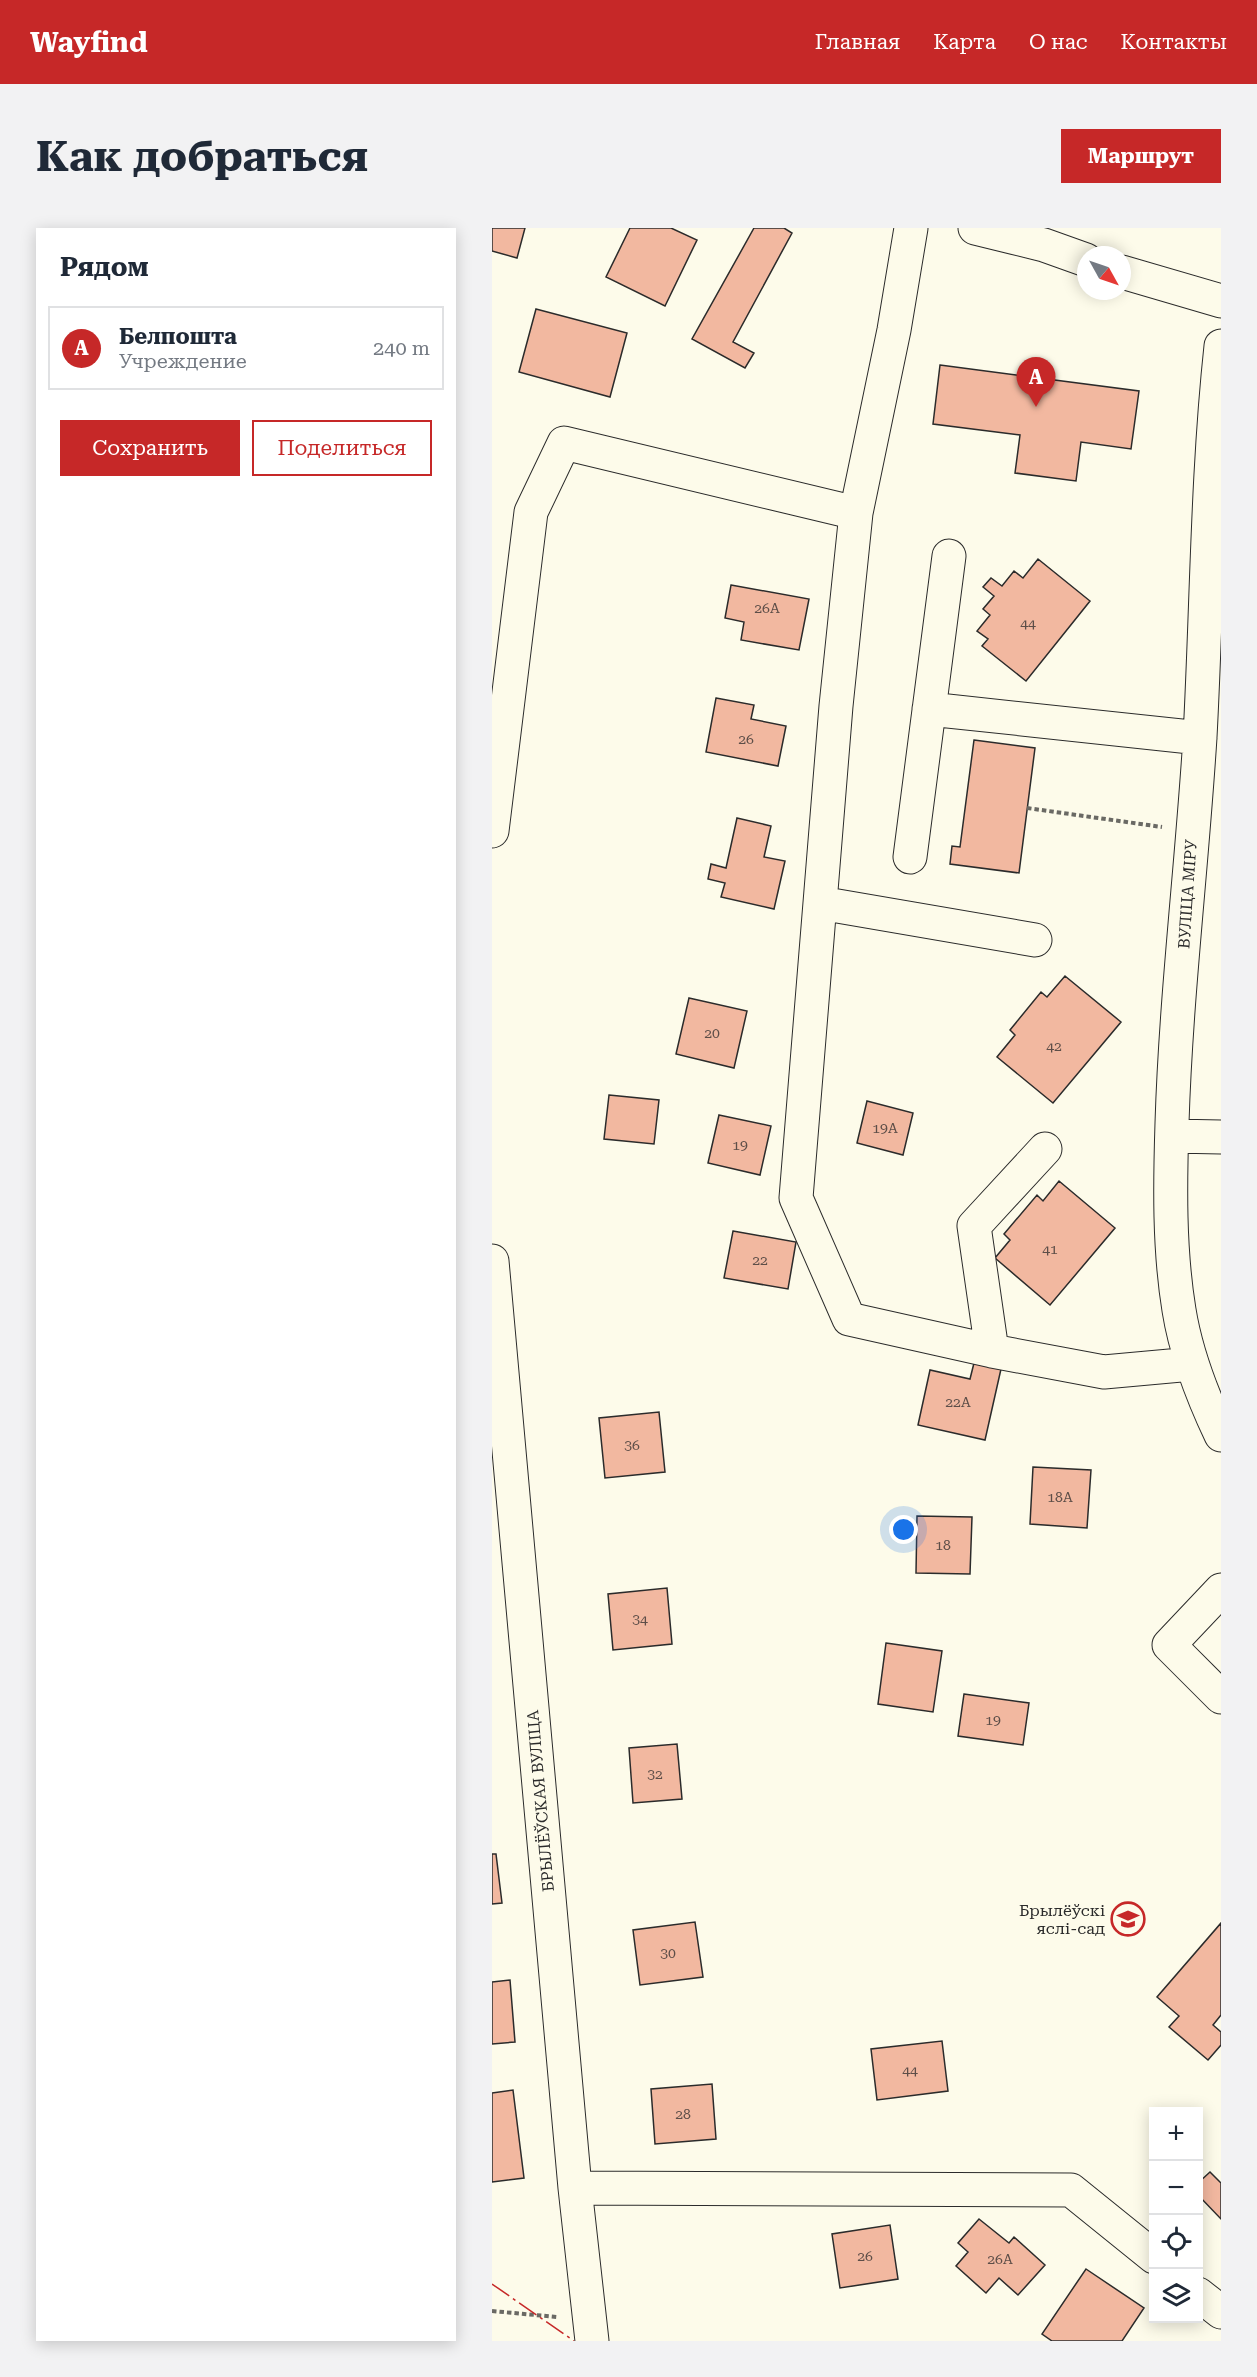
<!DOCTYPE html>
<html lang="ru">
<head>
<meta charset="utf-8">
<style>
  :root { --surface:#fff; --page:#f2f2f3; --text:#1f2937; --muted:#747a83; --line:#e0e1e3; --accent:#c62828 }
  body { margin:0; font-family:"Roboto Serif",serif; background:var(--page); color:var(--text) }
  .controls { position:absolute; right:18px; bottom:18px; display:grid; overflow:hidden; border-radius:0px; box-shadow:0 3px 15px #0003 }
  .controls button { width:54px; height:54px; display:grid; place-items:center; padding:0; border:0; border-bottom:2px solid var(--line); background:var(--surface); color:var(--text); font:30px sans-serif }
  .compass { position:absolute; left:585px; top:18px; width:54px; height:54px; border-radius:50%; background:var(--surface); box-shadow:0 3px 15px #0003; rotate:130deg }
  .you { position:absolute; left:412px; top:1302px; width:21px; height:21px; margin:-15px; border:4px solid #fff; border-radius:50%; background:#1a73e8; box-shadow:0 0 0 9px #1a73e833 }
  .badge { display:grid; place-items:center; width:39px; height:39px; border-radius:50%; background:var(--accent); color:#fff; font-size:20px; font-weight:700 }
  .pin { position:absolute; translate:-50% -50px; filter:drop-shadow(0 2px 3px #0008) }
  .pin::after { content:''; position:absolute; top:32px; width:21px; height:18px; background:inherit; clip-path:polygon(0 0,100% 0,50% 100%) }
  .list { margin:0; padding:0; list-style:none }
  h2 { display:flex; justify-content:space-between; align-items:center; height:78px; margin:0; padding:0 24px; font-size:26px }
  h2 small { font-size:20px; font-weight:400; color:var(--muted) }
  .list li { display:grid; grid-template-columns:39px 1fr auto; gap:18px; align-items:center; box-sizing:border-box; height:84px; margin:0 12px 12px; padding:0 12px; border:2px solid var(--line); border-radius:0px }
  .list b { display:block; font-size:22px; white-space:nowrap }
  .list p { margin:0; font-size:20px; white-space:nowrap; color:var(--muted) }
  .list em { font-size:20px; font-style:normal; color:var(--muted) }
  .actions { display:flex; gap:12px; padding:18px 24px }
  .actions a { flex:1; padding:14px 0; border:2px solid var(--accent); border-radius:0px; text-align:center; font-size:21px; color:var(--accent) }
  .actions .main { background:var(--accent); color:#fff }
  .icon { flex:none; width:33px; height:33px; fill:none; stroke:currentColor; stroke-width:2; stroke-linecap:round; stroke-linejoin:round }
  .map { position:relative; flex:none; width:729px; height:2113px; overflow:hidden; border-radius:0px }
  header { display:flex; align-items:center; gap:36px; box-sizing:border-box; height:84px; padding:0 30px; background:var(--accent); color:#fff }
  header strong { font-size:28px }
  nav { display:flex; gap:33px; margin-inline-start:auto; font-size:21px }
  .intro { display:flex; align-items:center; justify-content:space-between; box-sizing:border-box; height:144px; padding:0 36px }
  h1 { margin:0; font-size:42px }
  .button { padding:15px 27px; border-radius:0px; background:var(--accent); color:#fff; font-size:21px; font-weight:700 }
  main { display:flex; gap:36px; padding:0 36px }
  aside { flex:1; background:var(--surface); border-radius:0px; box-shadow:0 3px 15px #0003 }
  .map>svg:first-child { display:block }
  .building { fill:#f2b8a0; stroke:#2b2b2b; stroke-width:1.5 }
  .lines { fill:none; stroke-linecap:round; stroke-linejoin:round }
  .minor-casing { stroke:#2b2b2b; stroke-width:35 }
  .path { stroke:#6a6964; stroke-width:4; stroke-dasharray:4.5 3; stroke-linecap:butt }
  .minor { stroke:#fdfbea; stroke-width:33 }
  .power { stroke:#c62828; stroke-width:1.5; stroke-dasharray:21 4.5 3 4.5; stroke-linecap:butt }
  .labels { text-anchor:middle; stroke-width:4.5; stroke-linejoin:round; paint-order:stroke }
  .number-label { font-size:14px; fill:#5d4e48 }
  .street-label { font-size:16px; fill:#2b2b2b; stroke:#fdfbea }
  .poi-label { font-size:16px; fill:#2b2b2b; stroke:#fdfbea; text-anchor:end }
</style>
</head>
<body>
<header>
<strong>Wayfind</strong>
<nav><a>Главная</a><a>Карта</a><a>О нас</a><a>Контакты</a></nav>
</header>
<div class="intro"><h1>Как добраться</h1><a class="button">Маршрут</a></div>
<main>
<aside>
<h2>Рядом<small></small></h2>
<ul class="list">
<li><span class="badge">A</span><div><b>Белпошта</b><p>Учреждение</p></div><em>240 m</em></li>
</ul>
<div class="actions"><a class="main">Сохранить</a><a>Поделиться</a></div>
</aside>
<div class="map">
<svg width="729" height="2113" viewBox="0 0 729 2113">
  <rect width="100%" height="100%" fill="#fdfbea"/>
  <path class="building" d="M0,0H33L25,30L0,23Z
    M138,0H179L205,12L173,78L114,49Z
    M262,0H292L300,5L241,114L262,125L253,140L200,111Z
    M44,81L135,105L118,169L27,144Z
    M448,137L647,163L639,221L589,214L584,253L523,245L528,207L441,196Z
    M546,331L598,373L534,453L490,418L496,411L485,403L498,387L491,381L502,368L491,359L499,350L510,358L522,343L531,350Z
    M239,357L317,371L307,422L249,412L252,394L233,390Z
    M224,470L262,477L259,491L294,498L286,538L214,524Z
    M482,512L543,520L527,645L458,636L460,618L468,619Z
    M245,590L279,598L272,629L293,633L282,681L229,669L233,655L216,651L219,636L234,640Z
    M573,748L629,794L561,875L505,829L523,807L518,802L549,764L555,769Z
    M197,770L255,783L242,840L184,826Z
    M117,867L167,872L162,916L112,911Z
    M375,873L421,885L411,927L365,915Z
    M227,887L279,898L268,947L216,935Z
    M567,953L623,1000L558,1077L503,1030L518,1012L512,1006L545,967L551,973Z
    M241,1003L304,1014L296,1061L232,1050Z
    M482,1135L509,1141L493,1212L426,1197L438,1142L478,1151Z
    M167,1184L173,1244L113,1250L107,1190Z
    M541,1239L599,1242L595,1300L538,1296Z
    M425,1288L480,1289L478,1346L424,1345Z
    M175,1360L180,1416L121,1422L116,1366Z
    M394,1415L450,1423L441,1484L386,1476Z
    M472,1466L537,1475L531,1517L466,1508Z
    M185,1516L190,1571L141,1575L137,1520Z
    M0,1626H4L10,1675L0,1676Z
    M203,1694L211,1749L148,1757L141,1702Z
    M729,1695V1787L721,1797L729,1804V1817L716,1832L677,1799L687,1788L665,1769Z
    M18,1752L23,1814L0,1816V1754Z
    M450,1813L456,1863L385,1872L379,1821Z
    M220,1856L224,1911L163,1916L159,1861Z
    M21,1862L32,1950L0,1954V1865Z
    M718,1944L729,1955V1991L706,1967V1955Z
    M487,1991L517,2015L522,2009L553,2037L526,2067L507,2050L494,2065L464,2038L476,2024L466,2015Z
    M398,1997L406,2051L348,2060L340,2006Z
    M594,2041L652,2080L630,2113H560L550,2106Z"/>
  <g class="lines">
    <g class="minor-casing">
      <path id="minor" d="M419,0L402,102L364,285L344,478L304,970L357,1091L500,1123L612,1144L700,1136
        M483,0L552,17L594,32
        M630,44L729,73
        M729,118C715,248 715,378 708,509C700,638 684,766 680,895C678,957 677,1021 687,1082C694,1126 710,1167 729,1207
        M437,481L708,510
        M0,603L39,284L72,215L364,285
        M418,629L457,328
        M328,675L543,712
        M680,908L729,909
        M0,1033L83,1960L100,2113
        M500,1123L482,998L553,921
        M729,1362L677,1417L729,1469
        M83,1960L579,1962L662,2029
        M706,2066L729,2084"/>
    </g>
    <path class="path" d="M535,580L670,599
      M0,2083L65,2089"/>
    <use href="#minor" class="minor"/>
    <path class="power" d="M0,2056L82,2113"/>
  </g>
  <defs>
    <g id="school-ring" transform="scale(1.725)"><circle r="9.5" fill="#fdfbea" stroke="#c62828" stroke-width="1.5"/><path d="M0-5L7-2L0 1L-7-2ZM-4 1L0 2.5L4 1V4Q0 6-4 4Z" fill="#c62828"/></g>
  </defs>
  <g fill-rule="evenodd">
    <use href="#school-ring" x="636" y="1691"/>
  </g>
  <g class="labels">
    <g class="number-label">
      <text x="275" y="385">26А</text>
      <text x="536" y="400">44</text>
      <text x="254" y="516">26</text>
      <text x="220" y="810">20</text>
      <text x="562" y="823">42</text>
      <text x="393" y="905">19А</text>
      <text x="248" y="922">19</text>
      <text x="558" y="1026">41</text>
      <text x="268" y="1037">22</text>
      <text x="466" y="1179">22А</text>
      <text x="140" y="1222">36</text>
      <text x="568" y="1274">18А</text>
      <text x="451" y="1322">18</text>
      <text x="148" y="1396">34</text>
      <text x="501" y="1497">19</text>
      <text x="163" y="1551">32</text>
      <text x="176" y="1730">30</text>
      <text x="418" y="1847">44</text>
      <text x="191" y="1891">28</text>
      <text x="373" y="2033">26</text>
      <text x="508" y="2036">26А</text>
    </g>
    <g class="street-label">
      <text transform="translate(695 666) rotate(-86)" y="6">ВУЛІЦА МІРУ</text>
      <text transform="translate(48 1573) rotate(-95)" y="6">БРЫЛЁЎСКАЯ ВУЛІЦА</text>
    </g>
    <g class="poi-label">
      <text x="613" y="1688">Брылёўскі<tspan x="613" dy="18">яслі-сад</tspan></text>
    </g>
  </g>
</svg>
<div class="controls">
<button>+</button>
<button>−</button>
<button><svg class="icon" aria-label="locate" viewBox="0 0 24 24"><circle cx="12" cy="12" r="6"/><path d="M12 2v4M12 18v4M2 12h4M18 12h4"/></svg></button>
<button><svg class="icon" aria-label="layers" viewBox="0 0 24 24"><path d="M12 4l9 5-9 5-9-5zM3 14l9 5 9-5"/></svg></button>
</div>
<svg class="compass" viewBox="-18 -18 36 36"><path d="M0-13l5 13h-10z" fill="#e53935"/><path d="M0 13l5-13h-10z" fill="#747a83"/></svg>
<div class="you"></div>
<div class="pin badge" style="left:544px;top:179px">A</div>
</div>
</main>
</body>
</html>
